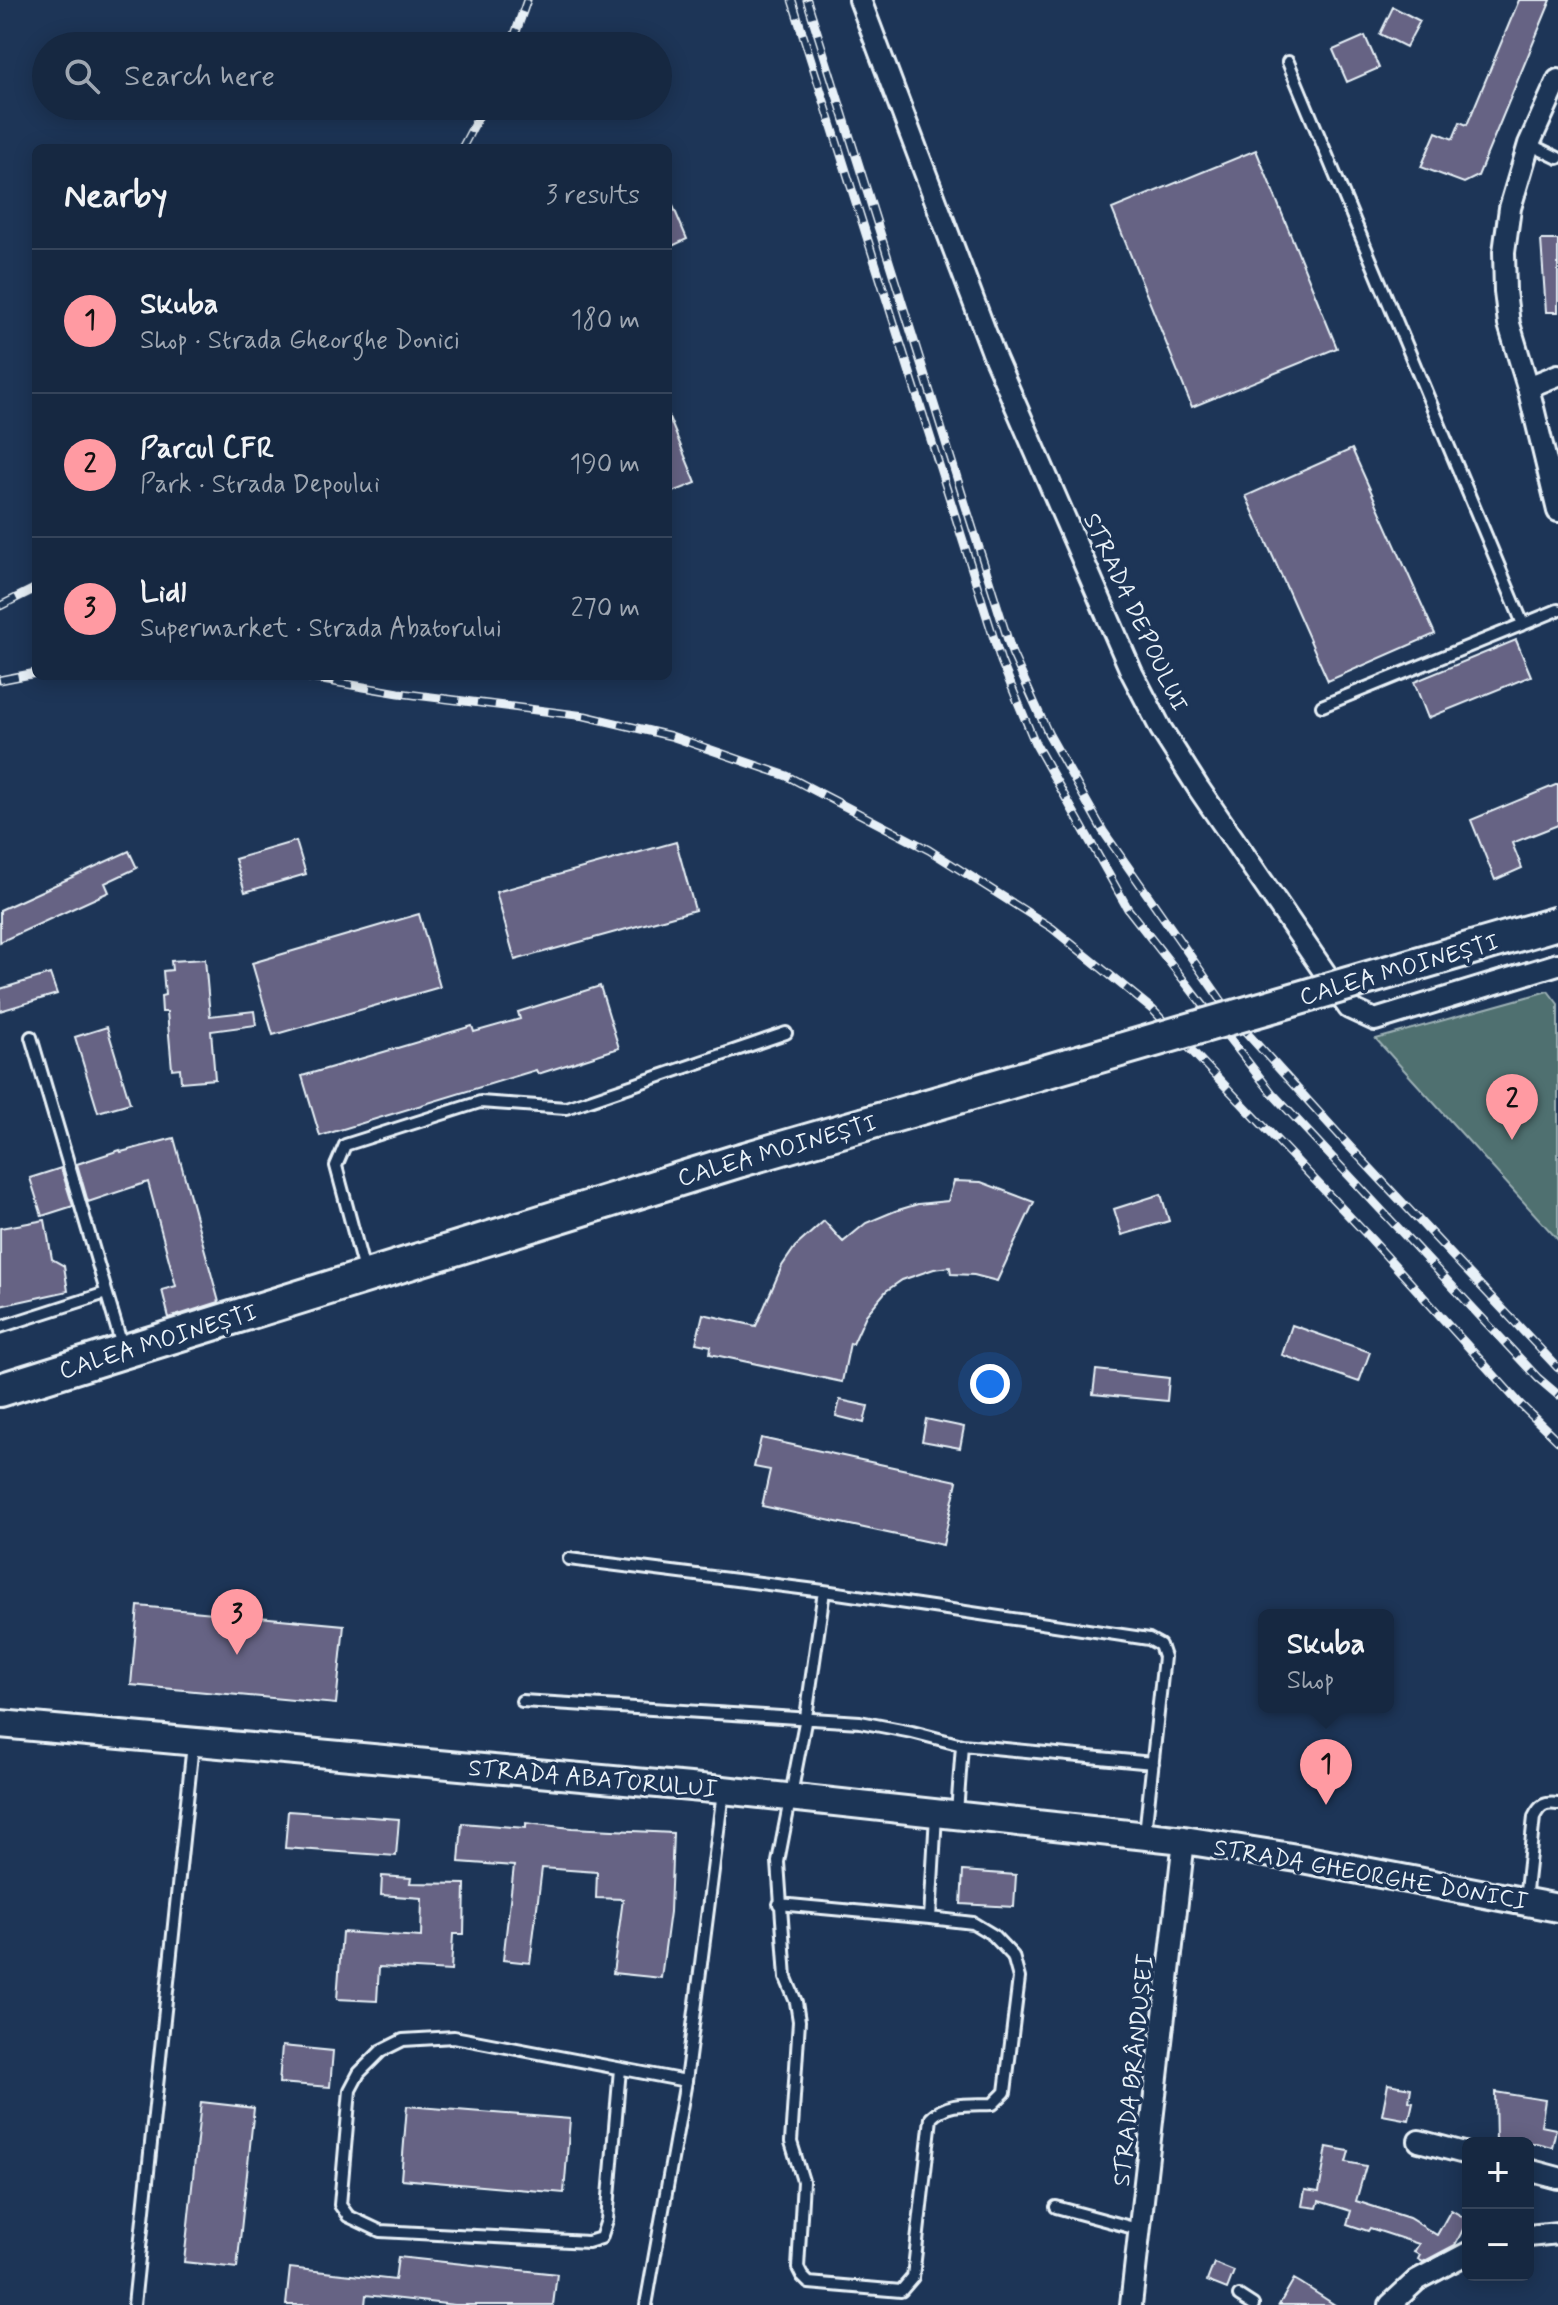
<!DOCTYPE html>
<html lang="en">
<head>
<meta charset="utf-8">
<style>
  :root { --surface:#162841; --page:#1f3048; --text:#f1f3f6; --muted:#9ea6b1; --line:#35445a; --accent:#ff9aa2 }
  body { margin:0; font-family:Mynerve,sans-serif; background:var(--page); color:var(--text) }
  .controls { position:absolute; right:24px; bottom:24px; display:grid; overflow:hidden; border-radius:12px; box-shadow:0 4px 20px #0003 }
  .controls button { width:72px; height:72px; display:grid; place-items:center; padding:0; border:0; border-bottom:2px solid var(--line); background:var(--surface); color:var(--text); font:40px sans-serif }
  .you { position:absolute; left:990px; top:1384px; width:28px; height:28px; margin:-20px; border:6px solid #fff; border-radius:50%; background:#1a73e8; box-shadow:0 0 0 12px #1a73e833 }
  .badge { display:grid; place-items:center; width:52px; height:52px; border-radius:50%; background:var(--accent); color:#111; font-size:26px; font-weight:700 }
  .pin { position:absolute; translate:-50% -66px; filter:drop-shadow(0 2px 4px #0008) }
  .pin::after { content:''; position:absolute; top:42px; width:28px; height:24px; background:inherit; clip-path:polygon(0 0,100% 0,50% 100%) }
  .popup { position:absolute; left:1258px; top:1609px; width:136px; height:104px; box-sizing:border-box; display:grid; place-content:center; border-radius:12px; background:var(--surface); filter:drop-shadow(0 2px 6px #0005); font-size:26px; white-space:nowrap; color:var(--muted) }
  .popup b { font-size:30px; color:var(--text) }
  .popup::after { content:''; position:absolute; left:50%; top:100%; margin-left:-16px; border:16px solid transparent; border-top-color:var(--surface) }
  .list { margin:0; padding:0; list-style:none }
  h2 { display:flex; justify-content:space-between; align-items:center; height:104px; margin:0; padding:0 32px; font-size:34px }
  h2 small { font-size:26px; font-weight:400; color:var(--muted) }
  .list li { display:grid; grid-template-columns:52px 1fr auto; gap:24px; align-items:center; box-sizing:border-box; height:144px; padding:0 32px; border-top:2px solid var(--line) }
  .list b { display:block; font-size:30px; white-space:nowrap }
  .list p { margin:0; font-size:26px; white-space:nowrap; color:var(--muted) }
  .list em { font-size:26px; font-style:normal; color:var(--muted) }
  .icon { flex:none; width:44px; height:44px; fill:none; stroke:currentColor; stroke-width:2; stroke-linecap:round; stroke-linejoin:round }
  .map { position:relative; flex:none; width:1558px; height:2305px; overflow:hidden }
  .search { position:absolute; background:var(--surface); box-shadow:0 4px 20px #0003; left:32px; top:32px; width:640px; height:88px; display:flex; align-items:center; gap:20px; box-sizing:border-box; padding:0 28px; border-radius:44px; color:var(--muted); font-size:30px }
  .panel { position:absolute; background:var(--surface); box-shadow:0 4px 20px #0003; left:32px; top:144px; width:640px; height:536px; border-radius:12px }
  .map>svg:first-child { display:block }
  .green { fill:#4f7070; stroke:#9cb0b4; stroke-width:2 }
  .building { fill:#666484; stroke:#e8f1f8; stroke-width:2 }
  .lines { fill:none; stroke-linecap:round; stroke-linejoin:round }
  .service-casing { stroke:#e8f1f8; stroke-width:16 }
  .minor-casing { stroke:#e8f1f8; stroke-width:26 }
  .tertiary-casing { stroke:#e8f1f8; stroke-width:32 }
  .primary-casing { stroke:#e8f1f8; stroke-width:38 }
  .service { stroke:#1d3557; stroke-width:10 }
  .minor { stroke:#1d3557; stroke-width:20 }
  .tertiary { stroke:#1d3557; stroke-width:26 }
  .primary { stroke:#1d3557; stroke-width:32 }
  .rail-casing { stroke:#e8f1f8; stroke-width:9 }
  .rail { stroke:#1d3557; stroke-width:6; stroke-dasharray:18; stroke-linecap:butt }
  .primary-bridge-casing { stroke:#e8f1f8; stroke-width:38; stroke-linecap:butt }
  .primary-bridge { stroke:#1d3557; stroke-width:32 }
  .labels { text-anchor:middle; stroke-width:7; stroke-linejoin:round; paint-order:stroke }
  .street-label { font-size:24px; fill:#e8f1f8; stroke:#1d3557 }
</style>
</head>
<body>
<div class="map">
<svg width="1558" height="2305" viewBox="0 0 1558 2305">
  <rect width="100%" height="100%" fill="#1d3557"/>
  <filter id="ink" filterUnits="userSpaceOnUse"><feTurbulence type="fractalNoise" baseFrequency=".0125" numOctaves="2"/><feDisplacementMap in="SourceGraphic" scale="16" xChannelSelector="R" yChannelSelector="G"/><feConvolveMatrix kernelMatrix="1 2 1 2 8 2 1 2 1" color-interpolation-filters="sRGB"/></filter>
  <g filter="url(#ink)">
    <path class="green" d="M1548,991L1558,1004V1240L1376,1039Z"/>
    <path class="building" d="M1519,0H1551L1478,176L1464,183L1421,167L1436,132L1453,139L1460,122L1467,125Z
      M1393,7L1420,21L1406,47L1380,34Z
      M1365,36L1379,68L1347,82L1333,50Z
      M1256,150L1337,348L1192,407L1112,209Z
      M668,194L687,239L668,248Z
      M1541,240H1558V312H1546Z
      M668,415L696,483L668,494Z
      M1352,449L1435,634L1328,681L1246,496Z
      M1516,640L1531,676L1428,718L1414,682Z
      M1558,784V825L1512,843L1522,868L1495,880L1471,820Z
      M296,841L306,874L245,892L235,859Z
      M676,842L695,910L515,960L496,892Z
      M129,851L137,868L105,883L109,892L0,942V910Z
      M419,914L440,987L273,1035L252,963Z
      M205,959L210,1016L254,1011L256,1025L211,1031L215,1079L181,1082L180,1068L172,1069L167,1012H162L161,996L165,995L163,971L172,970L171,961Z
      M50,974L57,994L0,1011V989Z
      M600,986L619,1048L538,1074L536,1070L320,1136L302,1076L472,1026L474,1032L520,1019L518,1012Z
      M107,1027L130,1103L98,1112L75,1037Z
      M174,1138L219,1302L169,1318L162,1290L176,1286L148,1182L88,1202L77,1164L120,1150L121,1152Z
      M61,1168L73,1206L42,1216L30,1178Z
      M954,1181L981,1182L1034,1202L997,1281L974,1275L951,1274L950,1267L934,1269L902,1280L886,1291L866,1315L853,1344L850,1343L842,1382L710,1354L711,1346L696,1343L703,1314L756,1326L782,1266L795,1247L824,1221L843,1242L866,1223L895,1211L918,1204L948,1201Z
      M1161,1194L1169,1221L1122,1235L1114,1209Z
      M45,1220L52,1259L64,1266L68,1291L0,1306V1228Z
      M1292,1325L1370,1352L1359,1382L1282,1355Z
      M1096,1370L1169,1378L1167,1401L1093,1394Z
      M840,1400L868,1406L864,1423L836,1416Z
      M926,1419L964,1427L960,1448L922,1441Z
      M761,1438L957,1481L943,1545L762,1506L770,1470L754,1467Z
      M138,1606L344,1625L336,1704L131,1685Z
      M288,1811L399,1819L396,1856L285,1848Z
      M462,1823L526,1828V1823L572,1828L673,1833L670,1912L661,1978L613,1973L623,1899L596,1898L597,1872L542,1868L530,1963L503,1960L514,1866L459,1862Z
      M963,1871L1016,1875L1014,1907L961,1904Z
      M382,1876L411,1878L410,1883L465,1884L464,1934H453L451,1971L379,1967L377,2001L337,1999L342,1932L421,1937L422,1898L381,1895Z
      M282,2046L333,2051L330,2087L279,2083Z
      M1388,2084L1411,2088L1409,2101L1413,2102L1409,2120L1382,2115Z
      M1495,2092L1545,2100L1541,2126L1556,2129L1552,2147L1536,2143H1496Z
      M201,2102L254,2108L237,2268L184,2262Z
      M407,2106L570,2119L564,2193L401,2179Z
      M1327,2147L1349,2151L1346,2162L1366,2166L1356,2201L1409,2218L1437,2235L1451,2210L1468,2220L1455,2245L1423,2262L1418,2259L1420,2255L1414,2252L1419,2244L1370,2228L1368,2231L1347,2224L1351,2211L1319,2201L1317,2208L1302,2206L1305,2190L1319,2192Z
      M398,2257L557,2274L553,2305H455L366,2295L365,2305H286L290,2268L395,2280Z
      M1214,2263L1234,2271L1227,2289L1207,2281Z
      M1294,2279L1301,2283L1335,2305H1279Z"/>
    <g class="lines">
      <g class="service-casing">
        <path id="service" d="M1288,62L1523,624
          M1529,144L1558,158
          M1322,706L1558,610
          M31,1037L123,1349
          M365,1274L336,1166L345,1145L480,1102L566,1108L786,1033
          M0,1327L106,1293
          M569,1559L824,1591L1149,1639L1160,1645L1164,1657L1145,1834
          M824,1591L806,1717L778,1862L786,1978L796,2002L799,2021L791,2142L803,2181L798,2268L802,2276L809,2283L901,2291L913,2277L931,2118C948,2101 970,2105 993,2104L1005,2092L1019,1978L1013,1956L993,1935L973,1923L930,1918
          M522,1701L860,1722L912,1732L962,1745L1153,1763
          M957,1813L962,1745
          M1525,1900L1534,1817C1540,1805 1545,1802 1558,1804
          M779,1904L930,1918L936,1815
          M620,2069L607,2220L601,2238L588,2242L380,2231L348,2216L340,2205L350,2090L359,2073L381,2051L403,2040L454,2037L686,2081
          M1056,2207L1141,2230
          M1239,2296L1253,2305
          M134,2305L193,1744
          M646,2305L686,2081L723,1792"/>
      </g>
      <g class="minor-casing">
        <path id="minor" d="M860,0L995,358L1132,673L1161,729L1199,789L1349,1008L1375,1020L1558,964
          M1558,80L1529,144L1510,208L1504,252L1505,291L1509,324L1528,387L1558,511
          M1528,387L1558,375
          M1419,2141L1468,2154
          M1528,2170L1558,2178
          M1528,2236L1558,2233
          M1131,2305L1184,1840
          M1390,2305L1417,2280L1468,2253"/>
      </g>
      <g class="tertiary-casing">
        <path id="tertiary" d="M0,1724L723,1790L1184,1840L1297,1858L1558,1908"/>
      </g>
      <g class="primary-casing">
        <path id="primary" d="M0,1390L741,1160"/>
      </g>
      <use href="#service" class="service"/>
      <use href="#minor" class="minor"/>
      <use href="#tertiary" class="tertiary"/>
      <use href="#primary" class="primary"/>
      <g class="rail-casing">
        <path id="rail" d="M792,0L1001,661L1035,743L1128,909L1272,1093L1538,1378L1558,1395
          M807,0L1012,653L1048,733L1103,831L1235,1020L1351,1148L1558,1368
          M511,46L527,0
          M462,148L484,106
          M0,606L36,588
          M299,676L399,693L585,716L671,736L787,776L929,850L1052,928L1153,1010L1371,1239L1520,1404L1558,1441
          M0,680L36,673"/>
      </g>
      <use href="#rail" class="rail"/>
      <g class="primary-bridge-casing">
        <path id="primary-bridge" d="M741,1160L1558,923"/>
      </g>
      <use href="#primary-bridge" class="primary-bridge"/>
    </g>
  </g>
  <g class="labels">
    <g class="street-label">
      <text transform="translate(1136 612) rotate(65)" y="8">STRADA DEPOULUI</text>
      <text transform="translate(1399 969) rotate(-16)" y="8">CALEA MOINEȘTI</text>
      <text transform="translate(777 1150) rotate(-16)" y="8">CALEA MOINEȘTI</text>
      <text transform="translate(158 1341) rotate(-17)" y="8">CALEA MOINEȘTI</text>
      <text transform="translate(593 1778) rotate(5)" y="8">STRADA ABATORULUI</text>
      <text transform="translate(1371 1874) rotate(10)" y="8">STRADA GHEORGHE DONICI</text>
      <text transform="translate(1133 2070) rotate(-84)" y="8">STRADA BRÂNDUȘEI</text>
    </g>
  </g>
</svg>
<div class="controls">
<button>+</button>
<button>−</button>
</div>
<div class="you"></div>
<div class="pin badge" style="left:1326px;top:1805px">1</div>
<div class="popup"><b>Skuba</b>Shop</div>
<div class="pin badge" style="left:1512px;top:1140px">2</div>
<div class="pin badge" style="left:237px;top:1655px">3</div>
<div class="search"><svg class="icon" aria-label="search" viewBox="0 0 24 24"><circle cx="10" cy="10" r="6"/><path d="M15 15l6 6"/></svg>Search here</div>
<section class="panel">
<h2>Nearby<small>3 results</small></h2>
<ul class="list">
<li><span class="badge">1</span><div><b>Skuba</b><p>Shop · Strada Gheorghe Donici</p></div><em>180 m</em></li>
<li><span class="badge">2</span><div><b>Parcul CFR</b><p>Park · Strada Depoului</p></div><em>190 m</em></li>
<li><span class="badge">3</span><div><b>Lidl</b><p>Supermarket · Strada Abatorului</p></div><em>270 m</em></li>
</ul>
</section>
</div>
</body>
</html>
